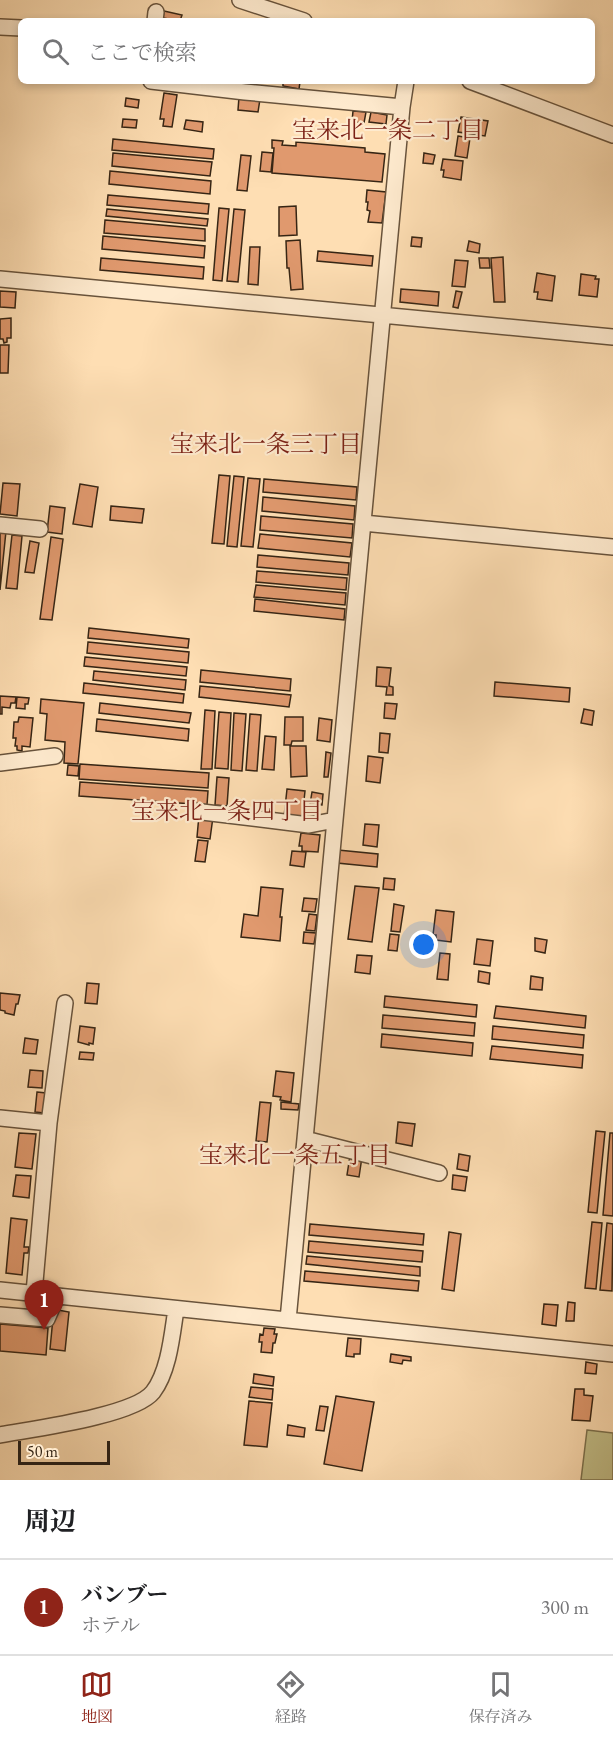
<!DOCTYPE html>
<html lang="ja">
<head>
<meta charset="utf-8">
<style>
  :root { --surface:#fff; --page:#f2f2f2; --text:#202124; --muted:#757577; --line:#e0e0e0; --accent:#8f2418 }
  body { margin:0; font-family:"EB Garamond","Noto Serif JP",serif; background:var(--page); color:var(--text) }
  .scale { position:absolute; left:18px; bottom:15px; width:92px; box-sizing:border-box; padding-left:6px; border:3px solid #362514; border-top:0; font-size:16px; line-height:21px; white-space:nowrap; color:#362514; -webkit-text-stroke:4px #feeace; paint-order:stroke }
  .you { position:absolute; left:424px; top:945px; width:21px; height:21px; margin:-15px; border:4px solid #fff; border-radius:50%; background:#1a73e8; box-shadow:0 0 0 9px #1a73e833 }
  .badge { display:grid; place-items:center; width:39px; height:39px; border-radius:50%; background:var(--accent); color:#fff; font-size:20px; font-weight:700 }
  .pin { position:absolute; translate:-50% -50px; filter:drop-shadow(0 2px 3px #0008) }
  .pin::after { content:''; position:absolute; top:32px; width:21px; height:18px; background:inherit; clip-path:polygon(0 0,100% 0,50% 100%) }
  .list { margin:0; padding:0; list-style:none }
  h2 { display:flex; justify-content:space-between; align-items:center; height:78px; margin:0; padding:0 24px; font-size:26px }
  h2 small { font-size:20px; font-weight:400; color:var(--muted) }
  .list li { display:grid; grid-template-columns:39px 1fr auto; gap:18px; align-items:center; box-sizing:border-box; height:96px; padding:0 24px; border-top:2px solid var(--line) }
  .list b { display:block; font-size:22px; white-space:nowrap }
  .list p { margin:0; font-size:20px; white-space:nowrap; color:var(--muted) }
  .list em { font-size:20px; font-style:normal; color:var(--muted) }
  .icon { flex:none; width:33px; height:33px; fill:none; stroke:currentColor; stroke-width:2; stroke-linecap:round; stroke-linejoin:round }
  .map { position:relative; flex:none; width:613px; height:1480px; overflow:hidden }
  .search { position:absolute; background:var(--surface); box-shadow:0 3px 9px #0003; left:18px; right:18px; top:18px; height:66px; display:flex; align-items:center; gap:15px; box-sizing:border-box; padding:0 21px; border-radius:9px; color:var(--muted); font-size:22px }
  .sheet { height:174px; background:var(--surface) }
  nav { display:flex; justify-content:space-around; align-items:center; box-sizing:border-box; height:84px; border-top:2px solid var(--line); background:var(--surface); font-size:16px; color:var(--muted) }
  nav a { display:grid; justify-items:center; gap:3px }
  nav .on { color:var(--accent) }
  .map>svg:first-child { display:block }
  .green { fill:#c3c08a; stroke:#7c724f; stroke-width:1.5 }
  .building { fill:#e0996e; stroke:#362514; stroke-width:1.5 }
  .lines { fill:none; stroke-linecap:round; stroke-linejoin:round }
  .minor-casing { stroke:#68533c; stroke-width:18 }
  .minor { stroke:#feeace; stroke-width:15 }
  .labels { text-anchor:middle; stroke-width:4.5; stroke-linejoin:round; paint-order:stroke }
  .neighbourhood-label { font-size:24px; fill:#7a1f14; stroke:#feeace }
</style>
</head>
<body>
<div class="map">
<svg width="613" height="1480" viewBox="0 0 613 1480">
  <rect width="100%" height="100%" fill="#fedeb3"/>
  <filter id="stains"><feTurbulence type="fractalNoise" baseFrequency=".00333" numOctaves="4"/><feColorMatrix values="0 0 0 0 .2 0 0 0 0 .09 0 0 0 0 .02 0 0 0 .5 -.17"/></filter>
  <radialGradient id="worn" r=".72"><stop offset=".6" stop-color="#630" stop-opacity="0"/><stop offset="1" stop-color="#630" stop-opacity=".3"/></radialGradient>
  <path class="green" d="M587,1430L613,1433V1480H581Z"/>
  <path class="building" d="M164,11L182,15L180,21L163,18Z
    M283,81L300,82L299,89L283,86Z
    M164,93L177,95L172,127L163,126L164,119H160Z
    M239,97L260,99L258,112L238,110Z
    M126,98L139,100L138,108L125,106Z
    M353,111L366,112L364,123L352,122Z
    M371,112L387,115L386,124L369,122Z
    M461,117L488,121L485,136L458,132Z
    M123,119L137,120L136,128L122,127Z
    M186,120L203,122L202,132L184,129Z
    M458,136L470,138L467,158L455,156Z
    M113,139L214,149L213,159L112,150Z
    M272,140L283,141L282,145L296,146V142L365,148V152L385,154L382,182L272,173L274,148H272Z
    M262,152L273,153L271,172L260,171Z
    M113,153L212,162L210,176L112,166Z
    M424,153L435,155L433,164L423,163Z
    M241,155L251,156L247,191L237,190Z
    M443,159L463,161L461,180L443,177L444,170H441Z
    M110,171L211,181L210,194L109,184Z
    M367,190L386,192L382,223L368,222L370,211L367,210L368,202H366Z
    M108,195L209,204L208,214L107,205Z
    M296,206L297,235L279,236V207Z
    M219,208L229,209L222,281L213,280Z
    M107,209L208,219L207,226L106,216Z
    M234,209L245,210L238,282L227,281Z
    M105,220L205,229V241L104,233Z
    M103,236L205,246L204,258L102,249Z
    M412,237L422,238L421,247L411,246Z
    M300,240L303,289L291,290L289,268H287L286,241Z
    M469,241L480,244L479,253L467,251Z
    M250,247H260L258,285L248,284Z
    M318,251L373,256L372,266L317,261Z
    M503,257L505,302H494L491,258Z
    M101,258L204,267L203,279L100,270Z
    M479,258H489L490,268H480Z
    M455,260L468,261L465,287L452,286Z
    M537,273L555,276L552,301L537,299L538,292H534Z
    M581,274L596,276L595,279H599L597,297L579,295Z
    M401,289L439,292L438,306L400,302Z
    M0,291L16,292L15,308L0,307Z
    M456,291L462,292L458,308L453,307Z
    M11,318V338H7V342L4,343L3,339H0V319Z
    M0,345H9L8,373H0Z
    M219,475L230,476L224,544L212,543Z
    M234,476L244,477L237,547L227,546Z
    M248,478L260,479L253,547L241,546Z
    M264,479L357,487L356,500L263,492Z
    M3,483L20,484L17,516L0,514Z
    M80,484L98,487L92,527L73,524Z
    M263,497L355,506L354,520L262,511Z
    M50,506L65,508L62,534L47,532Z
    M111,506L144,509L142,523L110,520Z
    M261,516L353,524L352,538L260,530Z
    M0,530L6,531L0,590Z
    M260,534L352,543L350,557L258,548Z
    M12,535L22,536L17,589L6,588Z
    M51,537L63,539L52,620L40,619Z
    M30,541L39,543L34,573L25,572Z
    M258,555L349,563L348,575L257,567Z
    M257,571L347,578L346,590L256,582Z
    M256,585L346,593L345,605L254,597Z
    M255,599L345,609L344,620L254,611Z
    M89,628L189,639L188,648L88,638Z
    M88,642L189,652L188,663L87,653Z
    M85,657L187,667L186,676L84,666Z
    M377,667L391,668L389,686L393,687V695H386L387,687L376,686Z
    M201,670L291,679L290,691L200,682Z
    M94,671L186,680L185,690L93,680Z
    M495,682L570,688L569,702L494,696Z
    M84,683L184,694L183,703L83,693Z
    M200,686L291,695L289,707L199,697Z
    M0,696L16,697L15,703H11L10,708L2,707V714H0Z
    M17,697L29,698L28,704H25V709L16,708Z
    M41,699L84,703L78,764L64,763L65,742L45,740L47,714L40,713Z
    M100,703L191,713L189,723L99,713Z
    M385,703L397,704L395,719L384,718Z
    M584,709L594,711L592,725L581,723Z
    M205,710L215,711L212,769H201Z
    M219,712L231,713L228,769L215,768Z
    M234,713L246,714L242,771L231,770Z
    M250,714L261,715L257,771L246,770Z
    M19,717L33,718L30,747L22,746V751L17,750V746H15L16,738H13L14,722H18Z
    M285,717H303V741H292L291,745H284Z
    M319,718L332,720L330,742L317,740Z
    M97,719L189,729L188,741L96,731Z
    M380,733L390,734L388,753L379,752Z
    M265,736L276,737L274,770L262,769Z
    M290,746H306L307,776L291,777Z
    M326,752L331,753L328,777H324Z
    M368,756L383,758L380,783L366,781Z
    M80,764L209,773L208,788L79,779Z
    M68,765L79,766L78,776L67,775Z
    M217,777L229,778L227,806L215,805Z
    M80,782L208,791L207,805L79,796Z
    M287,789L305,791L302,819L284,817Z
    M312,792L323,794L322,805L310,804Z
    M199,815L213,817L210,839L197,837Z
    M365,824L379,825L377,847L363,845Z
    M301,833L320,835L318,852L302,851V846H299Z
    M198,840L208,841L205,862L195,861Z
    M338,850L378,854L377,867L337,863Z
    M292,851L306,852L304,867L290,865Z
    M384,878L395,879L394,890L383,889Z
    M355,886L379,888L372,942L348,939Z
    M261,887L283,889L280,917H282L280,941L241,937L244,914L258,916Z
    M304,898L317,899L315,912L302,911Z
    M394,904L404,906L400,932L391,931Z
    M436,910L454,912L451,942L436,940V935H433Z
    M309,914L317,915L315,931L306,930Z
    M304,932L316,933L314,944L303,943Z
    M390,934L399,935L397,951L388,950Z
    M535,938L547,940L545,953L535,951Z
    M477,939L493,941L490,966L474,964Z
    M440,953L450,954L448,980L437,979Z
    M357,955L372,956L370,974L355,972Z
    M479,971L490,973L489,984L478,982Z
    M531,976L543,978L542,990L530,989Z
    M87,983L99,984L97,1004L85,1003Z
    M0,993L20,995L18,1004H16L14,1015L5,1013V1011L0,1010Z
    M385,996L477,1005L476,1017L384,1007Z
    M496,1006L586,1016L585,1028L494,1018Z
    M383,1015L475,1023L474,1036L382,1028Z
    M80,1026L95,1028L93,1044L89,1043V1045L78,1042Z
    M493,1026L584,1035L583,1048L492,1039Z
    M382,1034L473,1043L472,1056L381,1047Z
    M25,1038L38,1040L36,1054L23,1053Z
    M492,1046L583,1055L582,1068L490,1059Z
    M80,1052L94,1053L93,1060L79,1059Z
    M30,1070L43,1071L42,1088L28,1087Z
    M276,1071L294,1073L291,1102L280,1100L281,1097L273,1096Z
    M37,1092L46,1093L44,1113L35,1112Z
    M260,1102L271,1103L267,1142L256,1141Z
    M281,1102L299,1104L298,1110L281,1109Z
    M398,1122L415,1124L412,1146L396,1143Z
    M596,1131L605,1132L597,1213L588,1212Z
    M19,1133L36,1134L32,1169L15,1167Z
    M610,1133H613V1216L603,1215Z
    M459,1154L470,1156L468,1171L457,1169Z
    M350,1156L362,1157L359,1177L347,1175Z
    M16,1175L31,1176L29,1198L13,1196Z
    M453,1175L467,1177L465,1191L452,1189Z
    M11,1218L27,1220L24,1247H29L28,1253H24L22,1275L6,1273Z
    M592,1222L602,1223L596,1289L585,1288Z
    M607,1223L613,1224L612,1291L600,1290Z
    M310,1224L424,1234L423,1245L309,1235Z
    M449,1232L461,1234L454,1291L442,1289Z
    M309,1241L423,1251L422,1262L308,1252Z
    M307,1256L420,1267V1276L306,1264Z
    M305,1271L419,1281L418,1291L304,1281Z
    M568,1302L575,1303L574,1321H566Z
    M544,1304L558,1305L556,1326L542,1324Z
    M58,1310L69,1312L65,1351L50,1349L53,1318Z
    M0,1324L48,1328L46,1355L0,1351Z
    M264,1328L275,1329L274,1334H277L275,1343H273L272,1353L261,1352L262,1342H259L260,1334L263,1335Z
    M348,1338L361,1339L360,1354H354V1357L346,1356Z
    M391,1354L411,1357V1361L403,1360L402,1364L390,1362Z
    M586,1362L597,1364L596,1374L585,1373Z
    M254,1374L274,1377L273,1386L253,1383Z
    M251,1387L273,1389L272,1400L249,1397Z
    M575,1389H584V1395L593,1396L590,1421L572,1420Z
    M336,1396L374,1402L362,1471L324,1464Z
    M249,1401L272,1403L267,1447L244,1445Z
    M320,1406L328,1407L324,1431L316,1430Z
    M288,1425L305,1428L304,1437L287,1435Z"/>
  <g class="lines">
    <g class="minor-casing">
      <path id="minor" d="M240,0L304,21
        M155,21L156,12
        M0,27L21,28
        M151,81L245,92L402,107L288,1320
        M470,81L613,135
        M402,107L406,81
        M0,279L613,337
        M363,523L613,547
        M0,525L40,529
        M0,763L55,756
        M194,811L309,825L335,820
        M0,1118L49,1123L34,1293
        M49,1123L65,1003
        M305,1139L439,1173
        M0,1290L613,1354
        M0,1315L47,1319L57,1296
        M0,1435C32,1429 134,1416 153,1392C169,1371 172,1335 176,1309"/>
    </g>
    <use href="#minor" class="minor"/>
  </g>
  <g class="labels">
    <g class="neighbourhood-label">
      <text x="388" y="138">宝来北一条二丁目</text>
      <text x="266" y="452">宝来北一条三丁目</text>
      <text x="227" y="819">宝来北一条四丁目</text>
      <text x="295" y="1163">宝来北一条五丁目</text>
    </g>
  </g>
  <rect width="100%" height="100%" filter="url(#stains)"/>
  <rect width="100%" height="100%" fill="url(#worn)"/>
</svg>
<div class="scale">50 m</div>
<div class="you"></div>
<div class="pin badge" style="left:44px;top:1330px">1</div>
<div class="search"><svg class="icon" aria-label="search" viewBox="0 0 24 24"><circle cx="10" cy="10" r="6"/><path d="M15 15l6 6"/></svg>ここで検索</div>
</div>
<section class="sheet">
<h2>周辺<small></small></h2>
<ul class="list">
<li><span class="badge">1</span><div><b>バンブー</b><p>ホテル</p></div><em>300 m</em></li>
</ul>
</section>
<nav>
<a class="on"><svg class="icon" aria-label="map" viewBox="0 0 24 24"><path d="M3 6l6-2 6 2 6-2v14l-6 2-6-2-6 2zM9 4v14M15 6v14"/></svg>地図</a>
<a><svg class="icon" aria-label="directions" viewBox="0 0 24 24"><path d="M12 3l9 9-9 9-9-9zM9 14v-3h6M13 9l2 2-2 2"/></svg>経路</a>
<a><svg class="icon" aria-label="saved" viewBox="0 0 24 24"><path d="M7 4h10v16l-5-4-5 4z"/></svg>保存済み</a>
</nav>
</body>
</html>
